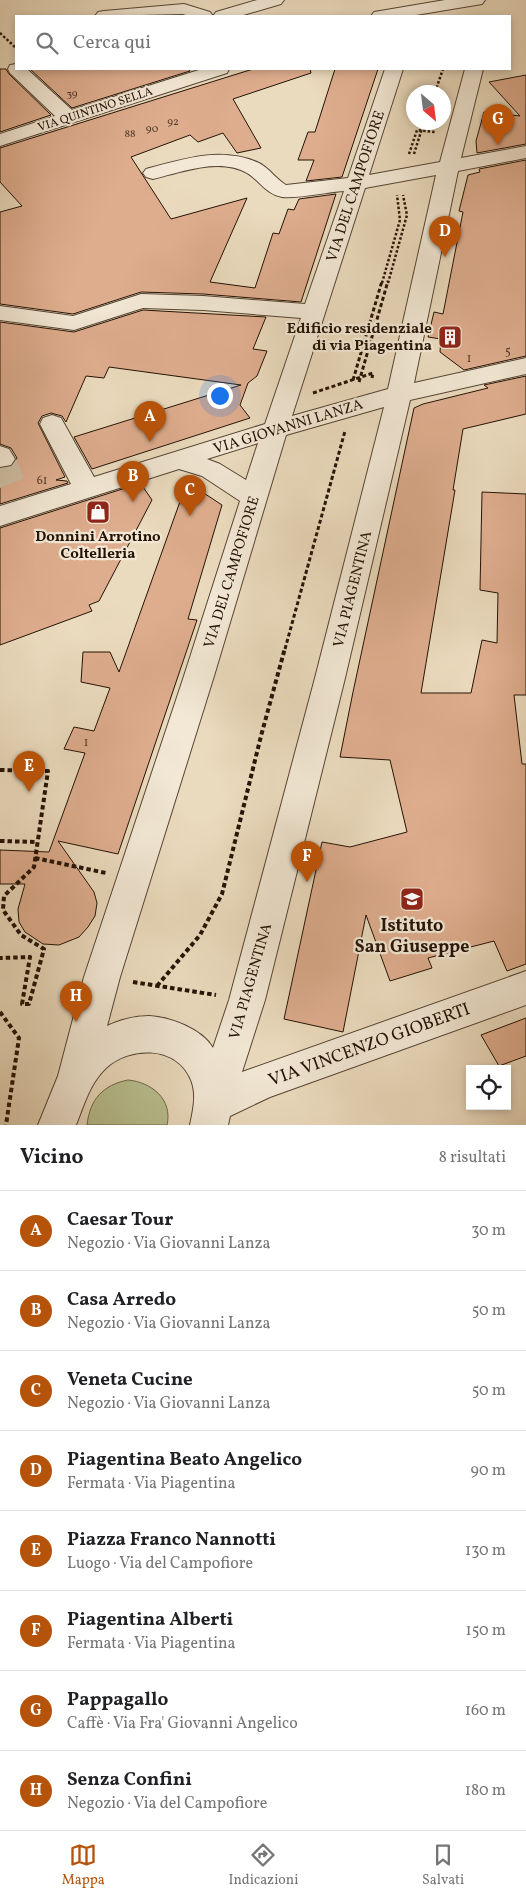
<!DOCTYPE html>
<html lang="it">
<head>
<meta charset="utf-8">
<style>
  :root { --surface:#fff; --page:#f6f6f6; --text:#202124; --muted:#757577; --line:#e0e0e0; --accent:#b45309 }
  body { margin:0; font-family:Vollkorn,serif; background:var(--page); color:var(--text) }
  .controls { position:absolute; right:15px; bottom:15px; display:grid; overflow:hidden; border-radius:0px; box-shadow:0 2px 8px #0003 }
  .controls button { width:45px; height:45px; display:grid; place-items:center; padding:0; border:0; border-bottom:1px solid var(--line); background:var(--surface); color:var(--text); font:25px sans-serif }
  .compass { position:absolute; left:406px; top:85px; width:45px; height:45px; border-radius:50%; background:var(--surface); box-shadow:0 2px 8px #0003; rotate:152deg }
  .you { position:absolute; left:219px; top:395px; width:18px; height:18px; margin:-12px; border:4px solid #fff; border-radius:50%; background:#1a73e8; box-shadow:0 0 0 8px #1a73e833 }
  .badge { display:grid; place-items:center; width:32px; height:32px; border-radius:50%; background:var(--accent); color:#fff; font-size:16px; font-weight:700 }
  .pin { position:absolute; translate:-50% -41px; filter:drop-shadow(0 1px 2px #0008) }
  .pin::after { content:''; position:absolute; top:26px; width:18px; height:15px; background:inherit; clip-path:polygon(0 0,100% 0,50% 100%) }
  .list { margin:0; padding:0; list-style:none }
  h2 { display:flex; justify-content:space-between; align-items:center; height:65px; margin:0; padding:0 20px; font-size:21px }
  h2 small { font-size:16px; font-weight:400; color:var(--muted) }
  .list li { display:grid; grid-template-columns:32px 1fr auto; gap:15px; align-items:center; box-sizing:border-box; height:80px; padding:0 20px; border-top:1px solid var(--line) }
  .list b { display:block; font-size:19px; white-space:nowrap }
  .list p { margin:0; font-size:16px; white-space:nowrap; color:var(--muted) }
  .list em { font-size:16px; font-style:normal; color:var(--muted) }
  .icon { flex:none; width:28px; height:28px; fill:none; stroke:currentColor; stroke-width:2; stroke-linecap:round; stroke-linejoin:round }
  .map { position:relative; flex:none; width:526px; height:1125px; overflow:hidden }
  .search { position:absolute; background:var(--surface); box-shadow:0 2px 8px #0003; left:15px; right:15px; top:15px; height:55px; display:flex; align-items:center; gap:12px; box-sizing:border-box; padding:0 18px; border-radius:0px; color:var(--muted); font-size:19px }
  .sheet { height:705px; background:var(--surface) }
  nav { display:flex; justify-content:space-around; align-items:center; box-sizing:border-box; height:70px; border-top:1px solid var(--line); background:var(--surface); font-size:14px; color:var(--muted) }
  nav a { display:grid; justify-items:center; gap:2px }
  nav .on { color:var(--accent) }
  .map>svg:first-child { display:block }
  .green { fill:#b9c090; stroke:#6e694a }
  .building { fill:#dead8e; stroke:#241205 }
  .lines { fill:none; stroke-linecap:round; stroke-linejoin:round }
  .minor-tunnel { stroke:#cdbda2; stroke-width:26; stroke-dasharray:26 12; stroke-linecap:butt }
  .minor-casing { stroke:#564433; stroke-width:2 }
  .path-far2 { stroke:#241205; stroke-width:2.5; stroke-dasharray:2.5 2; stroke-linecap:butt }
  .path-far1 { stroke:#241205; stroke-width:3; stroke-dasharray:4 2.5; stroke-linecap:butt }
  .path { stroke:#241205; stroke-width:4; stroke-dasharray:4.5 3; stroke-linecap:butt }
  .minor { fill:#f2e8d5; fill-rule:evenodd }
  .labels { text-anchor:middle; stroke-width:4.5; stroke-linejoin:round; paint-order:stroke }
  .far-number-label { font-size:11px; fill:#523927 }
  .far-street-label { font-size:12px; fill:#241205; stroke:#f2e8d5 }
  .number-label { font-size:12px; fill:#523927 }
  .street-label { font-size:15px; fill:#241205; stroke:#f2e8d5 }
  .poi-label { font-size:15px; font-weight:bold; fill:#241205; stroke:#f2e8d5; text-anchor:end }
  .near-poi-label { font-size:18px; font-weight:bold; fill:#241205; stroke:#f2e8d5 }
  .near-street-label { font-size:18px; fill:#241205; stroke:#f2e8d5 }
</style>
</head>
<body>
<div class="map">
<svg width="526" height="1125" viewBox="0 0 526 1125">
  <rect width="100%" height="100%" fill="#ebdbbe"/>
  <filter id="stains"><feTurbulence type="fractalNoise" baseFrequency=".004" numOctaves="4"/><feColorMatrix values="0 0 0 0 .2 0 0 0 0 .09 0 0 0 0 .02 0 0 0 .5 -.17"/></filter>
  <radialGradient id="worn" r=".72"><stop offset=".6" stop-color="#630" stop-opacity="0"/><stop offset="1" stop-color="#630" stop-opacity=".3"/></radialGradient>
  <path class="green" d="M128,1080C151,1082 173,1099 167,1125H87C90,1099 103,1085 128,1080Z"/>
  <path class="building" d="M0,69H6L9,74L51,115L0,132Z
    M30,69H189L190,71L72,108Z
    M253,69H310L311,73L233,99L261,148L237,153L223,133L198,142L190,135L131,157L171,219L247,198L210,282L255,288L273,233L279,234L288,209L294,210L299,199L336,194L301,302L203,294L141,292L73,314L0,304V212L22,206L0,182V148Z
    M335,69H378L342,177L306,181L314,160H298L308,132H315Z
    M526,75V144L477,153L476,141L484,112L520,116L489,82Z
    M526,160V356L464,370L440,352L441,339L428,337L434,312L443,314L463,212L459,211L468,175L480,172L479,169Z
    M143,310L266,317L253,349L267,351L257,376L248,383L240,405L250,418L92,469L74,437L241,385L109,367L104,378L86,376L66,422L62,416L51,413L42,416L38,423L65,477L56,480L67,481L68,483L0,504V469L11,467L17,458L11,448L0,444V322L74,332Z
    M526,376V414L463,429L453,490H455L421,693H471L482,640L497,643L498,593L480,590L482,492L526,494V695H514L522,764H526V964L507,971L494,941L428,958L432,968L390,981L366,915L343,1032L284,1019L322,842L350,847L407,832L390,760L340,757L353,692L414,408L423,404L488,388L484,385Z
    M187,482L222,505L188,619L197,620L118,854L58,841L94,892L97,903L95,916L88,927L79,937L59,945L43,944L25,932L19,922L18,909L25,884H0V850L49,852L85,753L64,749L74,727L94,731L110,688L81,682L83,652H110L119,672Z
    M138,484H141L152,500L99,601L89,605L92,611L0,645V528Z
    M526,1018V1056L499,1066L481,1035Z"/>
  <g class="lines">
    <path class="minor-tunnel" d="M2,459L15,491"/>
    <g class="minor-casing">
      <path id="minor" d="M257,0H284L281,4L240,16H213L216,12Z
        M445,0H485L482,4L410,16H371L374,12L380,11Z
        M184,4L210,12L213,16H188L183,14L95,16L98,12L104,11Z
        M16,64V69H27L72,110L202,69H229L227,73L0,146V134L55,116L10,73L8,69L10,65Z
        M385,69H403L369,175L440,162L465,69H483L461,158L526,146V158L458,171L414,383L526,358V374L410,400L345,678L265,1000L242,1072L526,971V1005L270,1097L230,1116L228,1125H190C193,1110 197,1095 191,1080C177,1045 130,1046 106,1068C90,1083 84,1105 76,1125H38L58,1076L84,977L184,676L240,501L202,476L179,469L0,526V506L71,484L40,424L43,418L52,415L61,418L94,477L265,424L301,318L203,310L143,308L74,330L0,320V306L73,316L141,294L203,296L305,304L344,191C327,192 297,199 282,197C266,194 260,181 247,173C220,157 181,172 153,179L146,177L143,173L146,169C183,159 222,146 259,163C269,168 276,179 286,185L348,178ZM436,175L388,389L292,416L365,188ZM384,407L315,678L229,1000L213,1048C202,1029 170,1017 149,1016C134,1016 120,1020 107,1026L120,977L214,676L286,435ZM258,443L246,480L220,464L207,459Z
        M0,446L9,449L15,459L11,465L0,467Z"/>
    </g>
    <path class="path-far2" d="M0,33L16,48
      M435,92L443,69
      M409,154L417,130L435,132
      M414,154L424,122
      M382,283L400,220L397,195
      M388,283L407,215L403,195"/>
    <path class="path-far1" d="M353,380L382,281
      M359,382L388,281
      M313,393L373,373L372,378
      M285,649L345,431"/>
    <path class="path" d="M0,770L48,771L34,867L4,896L3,910L21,935L44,949L29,1004H22L30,957L0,958
      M0,841L37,842
      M35,858L106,873
      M133,982L216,995
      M157,986L200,935L222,894L261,736L285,648
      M0,1012L19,1038L6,1125"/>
    <use href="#minor" class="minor"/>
  </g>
  <defs>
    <g id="building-square" transform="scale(1.25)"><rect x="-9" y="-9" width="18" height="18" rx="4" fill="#8f2418" stroke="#f2e8d5"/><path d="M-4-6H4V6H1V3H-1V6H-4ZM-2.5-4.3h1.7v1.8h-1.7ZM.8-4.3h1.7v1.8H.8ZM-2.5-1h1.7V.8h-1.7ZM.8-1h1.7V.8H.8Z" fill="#fff"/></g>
    <g id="shop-square" transform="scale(1.25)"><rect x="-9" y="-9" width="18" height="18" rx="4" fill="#8f2418" stroke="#f2e8d5"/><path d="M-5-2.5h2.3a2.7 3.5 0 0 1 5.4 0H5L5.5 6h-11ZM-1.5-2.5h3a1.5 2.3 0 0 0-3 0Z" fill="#fff"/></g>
    <g id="school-square" transform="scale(1.25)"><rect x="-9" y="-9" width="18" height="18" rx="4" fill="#8f2418" stroke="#f2e8d5"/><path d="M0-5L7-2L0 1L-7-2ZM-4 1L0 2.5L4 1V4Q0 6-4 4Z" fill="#fff"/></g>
  </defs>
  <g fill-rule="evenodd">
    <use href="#building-square" x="450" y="337"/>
    <use href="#shop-square" x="98" y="512"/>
    <use href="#school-square" x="412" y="899"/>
  </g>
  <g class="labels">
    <g class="far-number-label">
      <text x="72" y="97">39</text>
      <text x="173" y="125">92</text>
      <text x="152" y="132">90</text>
      <text x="130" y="137">88</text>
    </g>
    <g class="far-street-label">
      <text transform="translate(95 109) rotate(-18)" y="4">VIA QUINTINO SELLA</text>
    </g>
    <g class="number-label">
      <text x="508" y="355">5</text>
      <text x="469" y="362">1</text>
      <text x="42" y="484">61</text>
      <text x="86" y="746">1</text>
    </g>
    <g class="street-label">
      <text transform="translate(355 186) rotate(-72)" y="5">VIA DEL CAMPOFIORE</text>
      <text transform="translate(288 426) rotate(-17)" y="5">VIA GIOVANNI LANZA</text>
      <text transform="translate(231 572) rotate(-73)" y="5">VIA DEL CAMPOFIORE</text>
      <text transform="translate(352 589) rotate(-76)" y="5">VIA PIAGENTINA</text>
      <text transform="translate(250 981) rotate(-74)" y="5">VIA PIAGENTINA</text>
    </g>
    <g class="poi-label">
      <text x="432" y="333">Edificio residenziale<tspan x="432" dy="17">di via Piagentina</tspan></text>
      <text x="98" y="541" text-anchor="middle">Donnini Arrotino<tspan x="98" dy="17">Coltelleria</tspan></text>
    </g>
    <g class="near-poi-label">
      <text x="412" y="931">Istituto<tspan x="412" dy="21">San Giuseppe</tspan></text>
    </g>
    <g class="near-street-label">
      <text transform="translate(369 1044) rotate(-20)" y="6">VIA VINCENZO GIOBERTI</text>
    </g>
  </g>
  <rect width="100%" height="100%" filter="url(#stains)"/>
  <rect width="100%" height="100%" fill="url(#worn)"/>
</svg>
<div class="controls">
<button><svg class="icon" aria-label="locate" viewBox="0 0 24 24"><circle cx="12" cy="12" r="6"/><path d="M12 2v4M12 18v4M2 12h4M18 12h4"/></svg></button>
</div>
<svg class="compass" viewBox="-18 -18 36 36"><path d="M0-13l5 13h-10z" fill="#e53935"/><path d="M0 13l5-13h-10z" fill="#757577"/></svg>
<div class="you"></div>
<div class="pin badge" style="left:150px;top:442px">A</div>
<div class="pin badge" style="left:133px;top:502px">B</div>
<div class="pin badge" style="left:190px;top:516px">C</div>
<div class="pin badge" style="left:445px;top:257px">D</div>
<div class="pin badge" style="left:29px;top:792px">E</div>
<div class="pin badge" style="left:307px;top:882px">F</div>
<div class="pin badge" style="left:498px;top:145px">G</div>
<div class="pin badge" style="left:76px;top:1022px">H</div>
<div class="search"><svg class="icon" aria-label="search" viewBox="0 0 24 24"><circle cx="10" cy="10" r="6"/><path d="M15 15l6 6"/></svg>Cerca qui</div>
</div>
<section class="sheet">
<h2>Vicino<small>8 risultati</small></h2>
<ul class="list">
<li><span class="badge">A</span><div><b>Caesar Tour</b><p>Negozio · Via Giovanni Lanza</p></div><em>30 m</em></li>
<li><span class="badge">B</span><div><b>Casa Arredo</b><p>Negozio · Via Giovanni Lanza</p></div><em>50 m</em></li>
<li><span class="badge">C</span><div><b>Veneta Cucine</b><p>Negozio · Via Giovanni Lanza</p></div><em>50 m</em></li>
<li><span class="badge">D</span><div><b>Piagentina Beato Angelico</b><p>Fermata · Via Piagentina</p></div><em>90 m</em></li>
<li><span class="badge">E</span><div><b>Piazza Franco Nannotti</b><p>Luogo · Via del Campofiore</p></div><em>130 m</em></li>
<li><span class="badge">F</span><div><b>Piagentina Alberti</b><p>Fermata · Via Piagentina</p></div><em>150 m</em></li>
<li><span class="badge">G</span><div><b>Pappagallo</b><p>Caffè · Via Fra' Giovanni Angelico</p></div><em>160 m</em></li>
<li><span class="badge">H</span><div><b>Senza Confini</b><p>Negozio · Via del Campofiore</p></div><em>180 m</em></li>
</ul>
</section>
<nav>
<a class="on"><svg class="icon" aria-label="map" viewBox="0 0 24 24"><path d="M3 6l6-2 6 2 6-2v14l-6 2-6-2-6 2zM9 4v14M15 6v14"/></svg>Mappa</a>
<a><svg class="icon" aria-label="directions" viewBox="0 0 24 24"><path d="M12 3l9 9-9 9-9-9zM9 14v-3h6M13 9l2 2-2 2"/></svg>Indicazioni</a>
<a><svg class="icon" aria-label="saved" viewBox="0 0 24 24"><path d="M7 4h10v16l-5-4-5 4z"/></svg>Salvati</a>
</nav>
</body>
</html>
